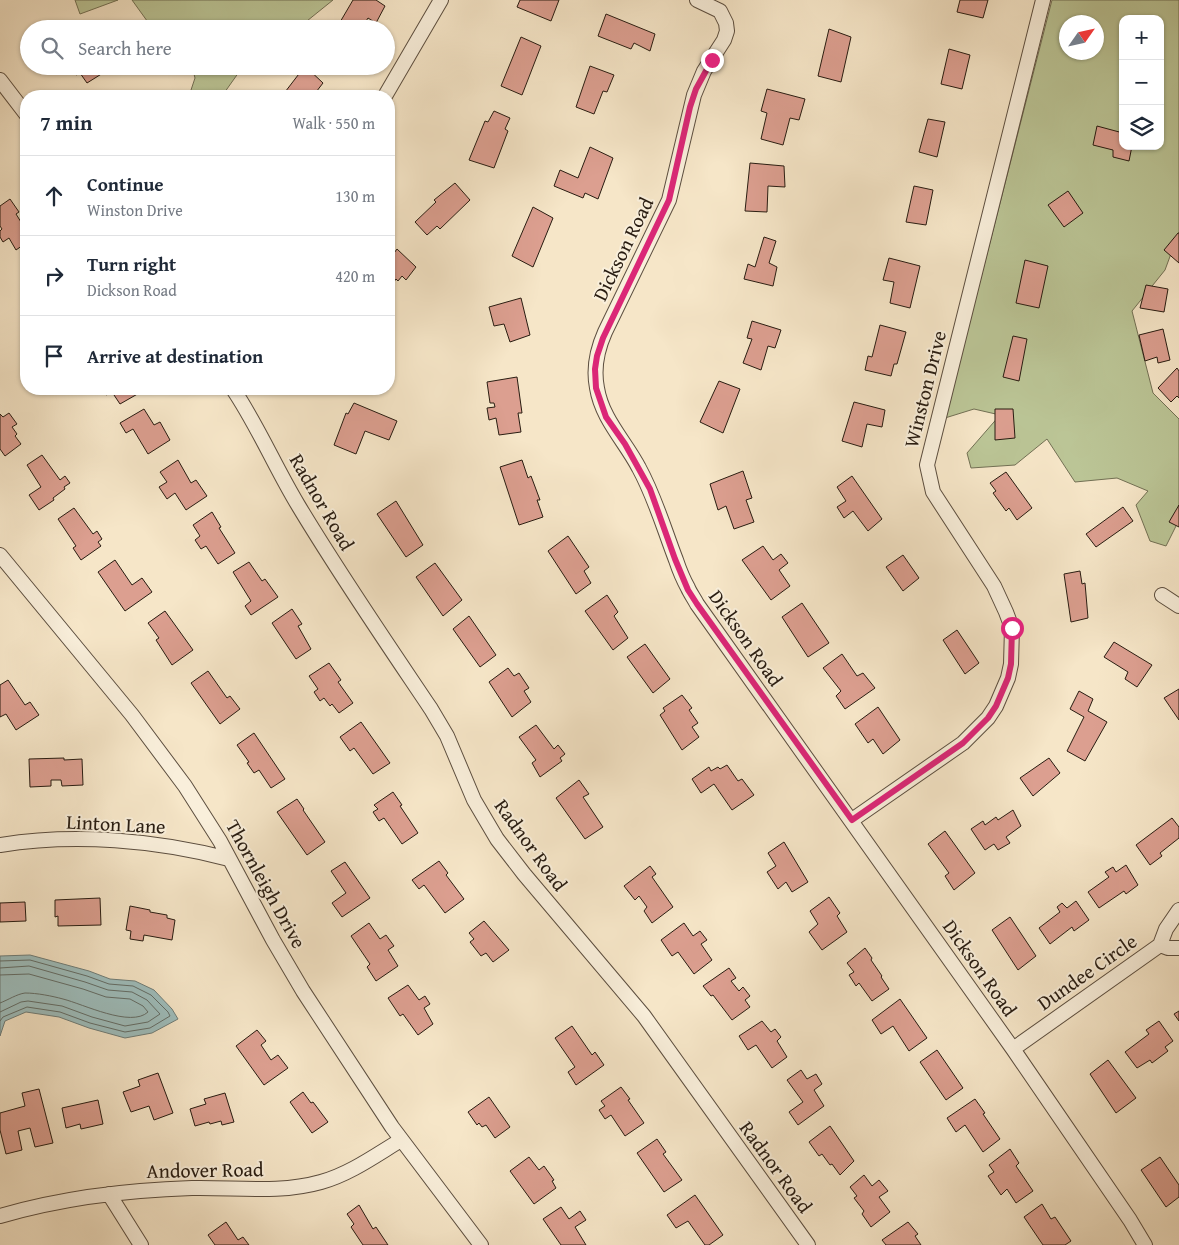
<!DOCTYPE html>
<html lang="en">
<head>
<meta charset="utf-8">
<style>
  :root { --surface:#fff; --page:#f6f6f7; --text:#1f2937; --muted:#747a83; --line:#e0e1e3 }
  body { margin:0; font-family:"Gentium Book Plus",serif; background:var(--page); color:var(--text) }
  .controls { position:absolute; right:15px; top:15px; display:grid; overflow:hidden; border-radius:10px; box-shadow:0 1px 4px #0004 }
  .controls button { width:45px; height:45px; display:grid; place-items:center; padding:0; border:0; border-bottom:1px solid var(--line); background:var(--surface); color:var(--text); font:25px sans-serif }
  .compass { position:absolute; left:1059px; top:15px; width:45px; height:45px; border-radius:50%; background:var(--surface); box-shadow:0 1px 4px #0004; rotate:56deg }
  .stop { position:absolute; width:15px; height:15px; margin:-11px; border:4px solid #db2777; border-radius:50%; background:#fff }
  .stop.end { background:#db2777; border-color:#fff; box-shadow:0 1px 5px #0008 }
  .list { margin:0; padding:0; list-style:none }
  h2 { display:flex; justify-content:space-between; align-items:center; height:65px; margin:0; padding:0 20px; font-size:21px }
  h2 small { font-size:16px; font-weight:400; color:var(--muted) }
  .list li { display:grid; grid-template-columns:32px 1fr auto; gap:15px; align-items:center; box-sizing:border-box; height:80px; padding:0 20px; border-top:1px solid var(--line) }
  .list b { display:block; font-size:19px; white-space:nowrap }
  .list p { margin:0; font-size:16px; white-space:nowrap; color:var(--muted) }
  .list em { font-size:16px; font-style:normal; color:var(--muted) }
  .icon { flex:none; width:28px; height:28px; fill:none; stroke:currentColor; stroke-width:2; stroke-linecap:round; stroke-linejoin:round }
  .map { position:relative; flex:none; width:1179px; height:1245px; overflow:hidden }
  .search { position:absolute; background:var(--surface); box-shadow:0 1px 4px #0004; left:20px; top:20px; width:375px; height:55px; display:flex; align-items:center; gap:12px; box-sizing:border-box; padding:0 18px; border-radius:28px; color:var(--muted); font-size:19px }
  .panel { position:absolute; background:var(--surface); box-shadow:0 1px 4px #0004; left:20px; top:90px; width:375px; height:305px; border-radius:20px }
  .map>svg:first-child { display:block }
  .green { fill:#bbc596; stroke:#727054; fill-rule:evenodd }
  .water { fill:#9ebebd; stroke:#6f7d78 }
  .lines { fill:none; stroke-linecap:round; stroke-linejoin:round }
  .shore { stroke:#636d67; stroke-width:1 }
  .building { fill:#dc9f90; stroke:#281c11 }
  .minor-casing { stroke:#5c4e3f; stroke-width:16 }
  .minor { stroke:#f9efdb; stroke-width:14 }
  .route { stroke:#db2777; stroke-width:6 }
  .labels { text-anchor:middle; stroke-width:4; stroke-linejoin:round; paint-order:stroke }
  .street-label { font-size:20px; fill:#281c11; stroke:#f9efdb }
</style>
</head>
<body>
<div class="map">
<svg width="1179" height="1245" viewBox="0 0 1179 1245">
  <rect width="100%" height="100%" fill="#f6e6c8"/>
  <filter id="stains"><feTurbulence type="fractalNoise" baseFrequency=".004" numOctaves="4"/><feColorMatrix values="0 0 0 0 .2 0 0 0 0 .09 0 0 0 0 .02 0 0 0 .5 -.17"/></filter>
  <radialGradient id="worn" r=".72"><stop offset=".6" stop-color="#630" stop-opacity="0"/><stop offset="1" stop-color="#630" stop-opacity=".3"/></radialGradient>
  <path class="green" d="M75,0H118L80,14Z
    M132,0H333L297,29H156L150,25Z
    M1052,0H1179V232L1165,270L1132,311L1153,393L1179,419V520L1166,546L1150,541L1136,505L1148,491L1117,478L1075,482L1047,439L1015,465L971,468L967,453L1000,415L974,409L945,418ZM1123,19H1160V146H1123ZM1066,22H1096V52H1066Z
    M192,66H247L239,72L222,96H189L195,78Z"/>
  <path class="water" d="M30,955L89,971L110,979L135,981L154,990L172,1009L178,1019L152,1033L125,1038L89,1028L59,1017L26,1012L5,1021L0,1036V956Z"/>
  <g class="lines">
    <path class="shore" d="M0,961L30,960L87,976L109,984L133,986L151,995L168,1012L170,1016L150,1028L125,1032L90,1023L60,1012L27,1007L3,1017L0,1021
      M0,968L29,966L85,982L108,990L132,992L147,1000L160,1014L148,1022L125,1026L92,1017L62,1006L28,1001L21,1002L0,1012
      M0,975L29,974L83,989L106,997L130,999L143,1006L148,1012C131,1028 83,1004 63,999C52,996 37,993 25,993C17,994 8,1000 0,1003"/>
  </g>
  <path class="building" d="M353,0H376L385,6L376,23L368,18L361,29H336Z
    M520,0H559L551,21L517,7Z
    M960,0H988L983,18L957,12Z
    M606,14L655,34L650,51L634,43L631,49L598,36Z
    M829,29L851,37L841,82L818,76Z
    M521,37L541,46L522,95L501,86Z
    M949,49L970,55L962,89L941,84Z
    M70,66H99L103,73L87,83L80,73L76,75Z
    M305,66L323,83L313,96H282Z
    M590,66L614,75L607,92L603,91L594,114L576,107Z
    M767,89L805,99L799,120L790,118L783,145L761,139L767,113L761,111Z
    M494,111L510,118L505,129L508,131L494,168L469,160L485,121L488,122Z
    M928,119L945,122L937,157L919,152Z
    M1097,126L1123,133V146H1132L1129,161L1113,157V150L1093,145Z
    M590,147L613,158L598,199L585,193L583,198L554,186L560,170L578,178Z
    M750,163L784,166L785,187L768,186L767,212L745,211Z
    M455,183L470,200L440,229L437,226L427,235L415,222L436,202L434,200Z
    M914,186L933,190L926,225L906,222Z
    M1068,191L1083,213L1064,227L1048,205Z
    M10,199L19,212L16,214L26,230V243L16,250L9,238L3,242L0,237V231L2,229L0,226V206Z
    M533,207L553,218L533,267L512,256Z
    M1178,233H1179V263L1164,250Z
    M764,237L776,241L769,263L777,267L773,286L744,279L748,264L755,267Z
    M397,249L416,267L406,280L402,276L398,281L396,279L390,287L393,288L389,293V260Z
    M889,258L920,266L910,308L890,303L894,282L883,280Z
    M1025,260L1048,266L1039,308L1016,303Z
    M1146,285L1168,289L1164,312L1140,308Z
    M521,298L530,335L510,342L504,324L494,326L489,307Z
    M752,321L781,330L775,348L768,346L761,370L743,363L752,339L747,338Z
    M880,325L906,332L897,364H894L891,376L865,370L868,356L872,357Z
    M1163,329L1170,360L1158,363L1157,357L1145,361L1139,335Z
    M1013,336L1027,339L1019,381L1003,377Z
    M1177,368L1179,371V398L1177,396L1171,402L1158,388Z
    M517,377L522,413H518L521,432L499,435L496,418L489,420L487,408L495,407L494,403H490L487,382Z
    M719,381L740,389L723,433L700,422Z
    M102,389H139L141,392L120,404L112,392L106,395Z
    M854,402L885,410L882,427L867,424L862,447L842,441Z
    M354,403L397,421L389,440L365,431L356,454L334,445L346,413L348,414Z
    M144,409L154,425L160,422L170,440L148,454L133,429L126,433L120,423Z
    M995,409H1013L1015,438L995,440Z
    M9,413L17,424L12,427L17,434L15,436L21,444L5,456L0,449V414L3,417Z
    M42,455L60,480L65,476L70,483L64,487L65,489L53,498L54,500L39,510L29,495L41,487L27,465Z
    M178,460L191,483L196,480L207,496L186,510L175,493L167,499L159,487L167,482L160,472Z
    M522,460L528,478L531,476L540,500H537L543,517L519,525L500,467Z
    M743,471L752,498L746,500L754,522L734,529L726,506L718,510L710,484Z
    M1006,472L1032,508L1017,520L1009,508L1006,511L993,493L996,491L990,483Z
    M852,476L882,519L868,531L853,511L844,518L837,507L846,501L837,487Z
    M396,501L423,545L406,557L377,514Z
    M1179,505V527L1169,522Z
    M1123,507L1133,521L1096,547L1086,534Z
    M74,508L93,534L97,531L102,539L98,542L101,546L81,560L73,548L76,546L58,519Z
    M212,512L221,527L219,528L235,553L218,564L206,546L201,549L195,540L200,536L193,525Z
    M568,536L589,567L584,571L591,583L576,594L548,551Z
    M763,546L773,560L781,554L788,563L779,570L790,586L771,600L742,560Z
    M903,555L919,578L903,591L886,567Z
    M115,560L132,585L142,578L152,592L125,611L98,572Z
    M249,562L262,581L265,579L278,597L251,615L245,606L251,601L233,572Z
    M435,563L462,600L443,616L416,577Z
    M1080,571L1082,584L1085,583L1088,618L1071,622L1064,574Z
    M607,595L618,612L614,616L628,638L613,650L585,611Z
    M802,603L829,643L808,657L782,617Z
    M292,609L302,624L298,626L311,649L296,659L272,623Z
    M165,611L193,650L172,665L156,640L159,638L148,623Z
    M469,616L496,655L480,667L453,629Z
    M957,630L979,663L965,674L943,640Z
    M1114,642L1152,665L1137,687L1125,679L1128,672L1104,657Z
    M645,644L670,679L653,693L627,657Z
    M842,654L857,676L863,673L875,688L845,709L836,696L841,691L823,668Z
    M329,663L341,680L338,682L353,703L339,713L332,704L330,706L324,698L320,701L314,692L318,689L309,676Z
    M508,668L514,676L519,673L529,688L524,691L531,702L512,717L489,682Z
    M208,671L227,698L230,696L240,709L220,724L191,683Z
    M8,680L25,705L30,702L39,715L16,730L6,714L0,717V685Z
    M1179,689V720L1164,698Z
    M1079,691L1093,699L1088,711L1107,722L1085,761L1067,751L1084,717L1070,709Z
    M682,695L692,708L689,710L698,723L692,727L699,737L682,750L660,715L665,711L663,708Z
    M878,707L900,740L883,754L873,739L868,743L855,724Z
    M361,722L390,763L373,774L354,748L350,751L340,737Z
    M536,725L554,749L558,745L565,754L560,758L562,761L540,777L532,763L536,760L519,737Z
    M254,733L285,779L271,788L259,770L254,773L247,763L249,762L237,745Z
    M64,758V760L82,759L83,785L62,786L61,780H51V786L30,787L29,759Z
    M1049,758L1060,773L1033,796L1020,778Z
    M727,765L738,781L742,779L754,795L732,810L714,784L701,793L692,779L709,767L711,771L718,767L720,769Z
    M579,780L589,794L583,797L603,827L585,839L556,798Z
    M393,792L402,805L400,806L418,833L402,844L384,818L379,821L373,812L378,809L374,805Z
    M297,799L304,809L303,810L325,842L307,855L277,812Z
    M1013,810L1021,826L1006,837L1010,843L998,850L994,844L985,850L971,829L983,821L985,825L996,817L998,820Z
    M1172,818L1179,827V838L1160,853L1162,856L1150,865L1136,845Z
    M945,831L975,873L954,890L945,876L949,873L928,844Z
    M784,842L808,882L792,892L786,882L778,889L767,872L776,866L768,853Z
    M439,861L448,873L446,875L464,899L445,913L424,885L419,889L412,880Z
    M345,862L370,898L342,917L332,903L346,893L331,871Z
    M1126,865L1138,885L1126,894L1124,891L1099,908L1088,892L1109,877L1105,872L1113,867L1116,872Z
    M650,866L656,874L652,877L673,907L652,923L644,911L647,907L639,896L635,900L624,886Z
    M829,897L840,913L837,916L847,932L822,950L809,932L818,924L810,911Z
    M100,898L101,925L58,926V916L55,917V900Z
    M1076,901L1089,920L1074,931L1072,927L1050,944L1039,928L1060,912L1057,907L1062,903L1067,908Z
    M25,902L26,921L0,922V903Z
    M130,906L150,910V912L167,915V918L175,920L172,940L144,935L143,941L130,939L131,931L126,930Z
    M1010,917L1036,956L1018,970L992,930Z
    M484,921L509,950L493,962L486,953L481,956L470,942L474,939L469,933Z
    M369,923L380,939L386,935L394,946L388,950L398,966L376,981L367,967L370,964L351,936Z
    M684,923L693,936L700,931L707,940L701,944L712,960L694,974L678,952L672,956L661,940Z
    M865,948L872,958L871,960L882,976L881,977L889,989L872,1001L859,983L856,986L849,975L854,972L847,963Z
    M729,968L736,978L731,981L739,991L743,987L750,996L745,1000L750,1007L732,1020L713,995L711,996L703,986Z
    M408,985L419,1000L425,996L430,1004L424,1008L433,1024L418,1035L403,1014L400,1016L388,998Z
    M900,999L927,1038L909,1051L893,1026L881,1034L872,1020Z
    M1179,1011V1021L1174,1014Z
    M762,1021L771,1032L775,1029L781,1037L777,1041L787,1057L772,1068L756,1045L748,1050L739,1036Z
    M1159,1021L1173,1041L1165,1047L1168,1051L1152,1063L1150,1060L1137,1068L1125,1052L1149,1034L1146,1030Z
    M572,1026L592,1055L595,1052L604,1065L576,1085L568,1072L575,1067L555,1038Z
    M257,1030L266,1041L261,1045L271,1060L278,1055L288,1068L264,1085L236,1046Z
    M937,1050L963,1088L946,1100L920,1062Z
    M1108,1060L1136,1098L1116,1113L1090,1074Z
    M801,1070L807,1079L816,1074L822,1084L814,1090L824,1106L798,1125L789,1112L803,1102L787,1080Z
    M158,1073L173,1113L154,1120L149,1106L131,1112L123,1092L140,1086L138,1080Z
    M621,1087L630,1099L628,1100L644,1123L625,1136L611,1115L605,1119L599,1110L605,1106L601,1101Z
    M39,1089L53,1143L35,1147L30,1128L18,1131L22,1150L6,1154L0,1130V1113L25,1106L22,1093Z
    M303,1092L311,1103L313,1102L328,1122L312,1133L290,1102Z
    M225,1093L234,1122L222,1125L221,1121L210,1124L209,1122L195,1126L190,1109L206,1104L204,1099Z
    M489,1097L510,1127L495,1138L486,1125L482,1127L479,1123L477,1125L468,1112Z
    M975,1099L985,1113L983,1114L1000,1139L983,1152L965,1125L956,1132L947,1118Z
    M98,1100L103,1124L81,1129L80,1124L66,1128L62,1108Z
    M830,1126L854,1161L840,1175L832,1164L830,1165L822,1154L819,1156L809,1142Z
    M657,1139L666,1152L663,1154L682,1180L664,1192L637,1153Z
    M1010,1149L1019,1163L1016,1166L1033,1191L1016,1203L1007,1189L1001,1195L988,1176L994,1172L989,1165Z
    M529,1157L539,1170L544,1166L554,1180L552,1181L556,1188L534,1204L510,1171Z
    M1160,1157L1179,1185V1197L1166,1207L1141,1170Z
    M864,1175L872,1186L879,1180L888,1191L879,1197L890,1212L871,1227L862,1214L864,1211L854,1198L857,1196L850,1187Z
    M695,1195L723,1235L709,1245H705L688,1221L676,1228L667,1215Z
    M1042,1204L1051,1219L1055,1217L1071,1241L1065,1245H1043L1024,1217Z
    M359,1205L373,1229L376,1227L388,1245H363L351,1227L354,1224L347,1214Z
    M561,1207L569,1219L580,1211L586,1220L575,1227L586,1245H561L543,1219Z
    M226,1222L238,1240L243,1237L249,1245H215L208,1235Z
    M908,1222L918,1234L915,1236L921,1245H886L882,1240Z"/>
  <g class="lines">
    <g class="minor-casing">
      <path id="minor" d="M697,0L720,11L726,23L727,31L724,40L704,71L694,95L669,200L605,332C597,350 593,368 597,388C602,419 625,441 639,468C655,497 664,529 676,560C679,569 683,579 688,588C690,593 694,598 697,604L1013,1049L1130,1220L1145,1245
        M0,80L26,114
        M385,96L441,0
        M233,389C258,426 275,467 298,505C340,575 386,642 431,709L447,736L474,800L497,839L524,874L644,1016L808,1245
        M0,555L132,715L185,786L220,841L273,940L303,991L392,1127L481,1245
        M1162,595L1179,606
        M852,820L963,743L988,718L996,706L1008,678L1011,664L1012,628L1006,612L994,586L933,492L927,465L1043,0
        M0,845C75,833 156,840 229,859
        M1160,945L1168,948H1179
        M1013,1049L1160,945L1166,929L1179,910
        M109,1194L141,1245
        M0,1216C62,1198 127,1190 192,1188C235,1187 279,1194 321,1182C350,1174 376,1155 401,1140"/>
    </g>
    <use href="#minor" class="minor"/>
  </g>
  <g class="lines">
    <path class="route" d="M712,60L696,89L690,107L669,200L603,338L597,356L595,369L596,388L606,417L625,444L650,489L675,559L688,590L697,604L852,820L963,743L988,718L996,706L1008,678L1011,664L1012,628"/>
  </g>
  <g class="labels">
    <g class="street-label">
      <text transform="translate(623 249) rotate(-64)" y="7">Dickson Road</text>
      <text transform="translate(925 389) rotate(-76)" y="7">Winston Drive</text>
      <text transform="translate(322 502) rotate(60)" y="7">Radnor Road</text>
      <text transform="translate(746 638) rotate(55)" y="7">Dickson Road</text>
      <text transform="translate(116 824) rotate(3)" y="7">Linton Lane</text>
      <text transform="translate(531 845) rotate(54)" y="7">Radnor Road</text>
      <text transform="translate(266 884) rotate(61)" y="7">Thornleigh Drive</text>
      <text transform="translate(980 968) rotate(55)" y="7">Dickson Road</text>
      <text transform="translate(1087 972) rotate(-35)" y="7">Dundee Circle</text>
      <text transform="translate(776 1167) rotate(54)" y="7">Radnor Road</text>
      <text transform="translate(205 1170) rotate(-1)" y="7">Andover Road</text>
    </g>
  </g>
  <rect width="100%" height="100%" filter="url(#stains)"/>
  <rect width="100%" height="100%" fill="url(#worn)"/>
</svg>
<div class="controls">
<button>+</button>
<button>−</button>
<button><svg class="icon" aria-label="layers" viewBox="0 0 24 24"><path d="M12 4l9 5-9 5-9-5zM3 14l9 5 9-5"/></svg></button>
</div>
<svg class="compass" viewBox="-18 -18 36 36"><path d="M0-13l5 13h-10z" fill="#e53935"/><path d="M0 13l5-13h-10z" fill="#747a83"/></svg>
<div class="stop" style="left:1012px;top:628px"></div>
<div class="stop end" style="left:712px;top:60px"></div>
<div class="search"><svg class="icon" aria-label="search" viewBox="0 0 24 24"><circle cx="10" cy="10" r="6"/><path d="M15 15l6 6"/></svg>Search here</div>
<section class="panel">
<h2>7 min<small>Walk · 550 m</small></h2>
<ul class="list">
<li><svg class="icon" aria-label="ahead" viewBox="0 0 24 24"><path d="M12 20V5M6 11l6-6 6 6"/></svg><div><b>Continue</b><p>Winston Drive</p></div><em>130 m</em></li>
<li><svg class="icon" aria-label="right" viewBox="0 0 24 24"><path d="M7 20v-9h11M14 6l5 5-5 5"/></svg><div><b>Turn right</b><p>Dickson Road</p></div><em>420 m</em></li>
<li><svg class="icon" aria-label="arrive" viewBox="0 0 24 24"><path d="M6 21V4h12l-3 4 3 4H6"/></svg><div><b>Arrive at destination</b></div></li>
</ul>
</section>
</div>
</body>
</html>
